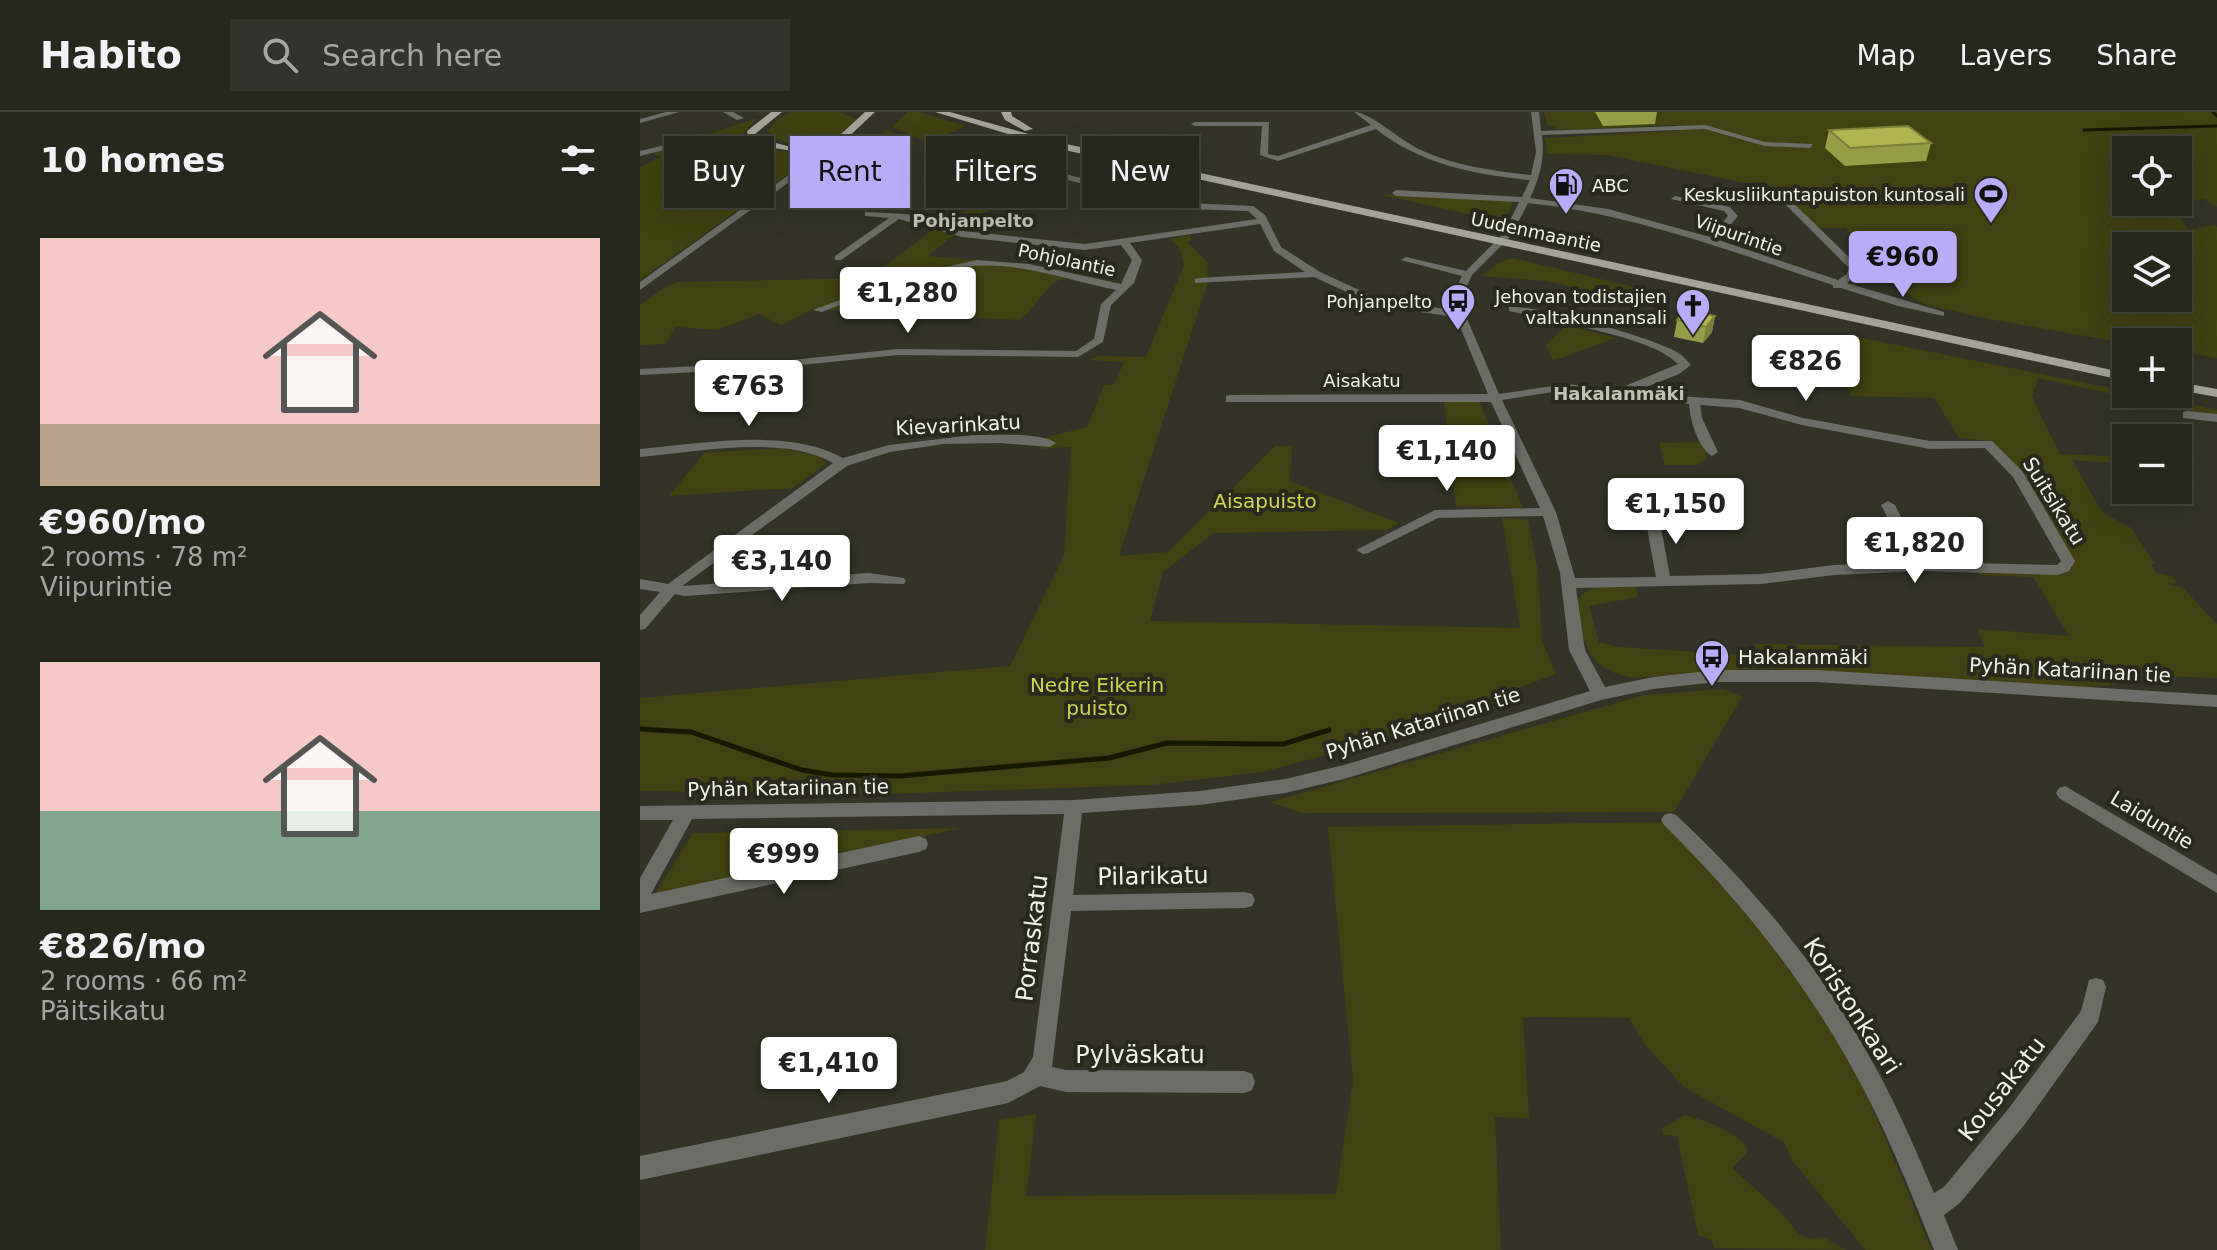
<!DOCTYPE html>
<html lang="en">
<head>
<meta charset="utf-8">
<style>
	:root { --surface:#26271d; --page:#32332a; --text:#f1f3f6; --muted:#a4a5a4; --line:#42443b; --accent:#b8abf7 }
	body { margin:0; font-family:"DejaVu Sans",sans-serif; background:var(--page); color:var(--text); height:100vh; display:flex; flex-direction:column; font-size:30px; white-space:nowrap }
	* { box-sizing:border-box; margin:0 }
	p { font-size:26px; color:var(--muted) }
	.icon { flex:none; width:44px; height:44px; fill:none; stroke:currentColor; stroke-width:2; stroke-linecap:round; stroke-linejoin:round }
	.map { position:relative; flex:1; overflow:hidden }
	.side { display:flex; flex-direction:column; background:var(--surface); width:640px }
	.side>* { flex:none }
	.banner { position:absolute; left:24px; top:24px; width:760px; height:72px; display:flex; gap:16px }
	.tools { position:absolute; left:1472px; top:24px; display:grid; gap:16px }
	.tools a { display:grid; place-items:center; width:80px; height:80px; border-radius:0px; background:var(--surface); box-shadow:0 8px 32px #0002,0 0 0 2px var(--line); font-size:40px }
	.price { position:absolute; translate:-50% -68px; padding:0 18px; border-radius:8px; background:#fff; color:#222; font-size:26px; line-height:52px; filter:drop-shadow(0 2px 4px #0008) }
	.price::after { content:''; position:absolute; left:50%; top:48px; width:24px; height:18px; margin-left:-12px; background:inherit; clip-path:polygon(0 0,100% 0,50% 100%) }
	.price.active { background:var(--accent); color:#111 }
	ul { padding:0; list-style:none }
	li { display:grid; align-content:center; gap:16px; height:424px; padding:0 40px }
	li span { display:grid; place-items:center; height:248px; border-radius:0px; color:#555 }
	li>.icon { margin-inline-start:auto }
	span .icon { width:144px; height:144px; fill:#fffc; stroke-width:1 }
	li b { font-size:34px }
	h2 { display:flex; justify-content:space-between; align-items:center; height:96px; padding:0 40px; font-size:34px }
	.tag { padding:0 28px; border-radius:0px; background:var(--surface); box-shadow:0 8px 32px #0002,0 0 0 2px var(--line); font-size:28px; line-height:72px }
	.tag.active { background:var(--accent); color:#111 }
	header { display:flex; align-items:center; gap:48px; box-sizing:border-box; height:112px; padding:0 40px; background:var(--surface); border-bottom:2px solid var(--line) }
	header strong { font-size:38px }
	nav { display:flex; gap:44px; margin-inline-start:auto; font-size:28px }
	.search { width:560px; height:72px; background:var(--page); display:flex; align-items:center; gap:20px; box-sizing:border-box; padding:0 28px; border-radius:0px; color:var(--muted); font-size:30px }
	main { display:flex; flex:1; min-height:0 }
	.map>svg:first-child { display:block }
</style>
</head>
<body>
<header>
<strong>Habito</strong>
<div class="search"><svg class="icon" aria-label="search" viewBox="0 0 24 24"><circle cx="10" cy="10" r="6"/><path d="M15 15l6 6"/></svg>Search here</div>
<nav><a>Map</a><a>Layers</a><a>Share</a></nav>
</header>
<main>
<section class="side">
<h2>10 homes<svg class="icon" aria-label="filters" viewBox="0 0 24 24"><path d="M4 7h16M4 17h16"/><circle cx="9" cy="7" r="2"/><circle cx="15" cy="17" r="2"/></svg></h2>
<ul>
<li><span style="background:linear-gradient(#f6c9c9 75%,#b9a48a 0)"><svg class="icon" aria-label="home" viewBox="0 0 24 24"><path d="M3 11l9-7 9 7M6 9v11h12V9"/></svg></span><div><b>€960/mo</b><p>2 rooms · 78 m²</p><p>Viipurintie</p></div></li>
<li><span style="background:linear-gradient(#f6c9c9 60%,#7fa58c 0)"><svg class="icon" aria-label="home" viewBox="0 0 24 24"><path d="M3 11l9-7 9 7M6 9v11h12V9"/></svg></span><div><b>€826/mo</b><p>2 rooms · 66 m²</p><p>Päitsikatu</p></div></li>
</ul>
</section>
<div class="map">
<svg width="1577" height="1138" viewBox="0 0 1577 1138">
	<rect width="100%" height="100%" fill="#333427"/>
	<path fill="#404211" fill-rule="evenodd" d="M 150,0 L 199,0 L 217,7 C 209,14 201,23 191,28 C 174,35 139,36 128,19 L 134,10 Z
		M 268,0 L 279,0 L 326,14 L 288,30 L 252,15 Z
		M 904,0 L 1577,0 L 1577,95 L 1564,87 L 1538,90 L 1538,38 L 1486,38 L 1486,90 L 1538,90 L 1529,92 L 1549,118 L 1574,113 L 1577,115 L 1577,246 L 1538,239 L 1538,230 L 1486,231 L 1348,207 L 1284,192 L 1259,176 L 1230,147 L 1206,116 L 1179,116 L 1125,70 L 1105,71 L 967,43 L 907,42 L 905,26 L 1040,19 L 1037,13 L 920,18 L 907,12 ZM 1486,134 L 1538,134 L 1538,186 L 1486,186 Z
		M 117,6 L 102,24 L 103,30 L 168,45 L 168,48 L 0,168 L 0,55 L 21,45 L 10,40 L 32,36 L 31,34 Z
		M 247,18 L 276,31 L 240,43 L 217,44 Z
		M 399,62 L 414,66 L 336,105 L 288,144 L 390,153 L 481,172 L 474,177 C 458,173 429,159 414,171 C 400,182 395,197 379,208 L 174,197 L 141,213 L 119,202 L 78,218 L 36,215 L 25,232 L 0,233 L 0,193 L 25,175 L 39,170 L 192,167 L 233,163 L 302,111 Z
		M 738,82 L 872,89 L 873,91 L 864,110 Z
		M 550,123 L 551,128 L 547,130 L 568,151 L 567,173 L 479,444 L 528,440 L 635,334 L 652,334 L 650,369 L 759,411 L 747,418 L 574,421 L 523,460 L 510,509 L 880,516 L 862,406 L 888,407 L 898,460 L 902,528 L 916,562 L 736,630 L 622,660 L 513,673 L 243,682 L 0,679 L 0,586 L 370,554 L 424,443 L 431,335 L 398,337 L 407,325 L 447,315 L 464,273 L 474,272 L 484,250 L 450,248 L 459,244 L 506,245 L 544,153 L 540,136 L 530,127 Z
		M 872,146 L 1016,180 L 1006,191 L 906,169 L 842,164 L 858,151 Z
		M 926,213 L 976,226 L 913,249 L 906,233 Z
		M 1212,224 L 1486,279 L 1486,282 L 1501,282 L 1577,298 L 1577,304 L 1547,301 L 1544,297 L 1398,266 L 1392,285 L 1420,342 L 1486,345 L 1486,352 L 1432,348 L 1462,400 L 1491,416 L 1515,452 L 1511,453 L 1517,461 L 1531,464 L 1538,471 L 1527,472 L 1542,475 L 1577,512 L 1577,566 L 1498,563 L 1502,570 L 1444,575 L 1117,556 L 994,566 C 946,558 943,530 936,489 C 948,472 978,471 996,476 L 998,485 L 949,494 L 959,530 L 979,535 L 1119,544 L 1115,532 L 1345,535 L 1337,517 L 1429,524 L 1393,465 L 1340,463 L 1338,458 L 1429,459 L 1433,452 L 1350,329 L 1319,326 L 1294,286 L 1211,284 L 1196,253 Z
		M 839,289 L 883,396 L 816,394 L 804,290 Z
		M 1063,330 L 1067,346 L 1057,353 L 1025,353 L 1019,331 Z
		M 139,336 L 181,344 L 186,352 L 153,376 L 29,384 L 64,341 Z
		M 1084,577 L 1102,585 L 1034,700 L 662,701 L 630,690 L 1004,583 Z
		M 1028,710 C 1088,771 1143,838 1188,910 C 1231,981 1259,1062 1292,1138 L 1225,1138 L 1151,1047 L 1145,1031 L 1044,975 L 1006,934 L 989,906 L 883,905 L 889,1006 L 855,1005 L 861,1138 L 345,1138 L 359,1008 L 396,1002 L 386,1084 L 696,1082 L 713,969 L 688,715 Z
		M 321,716 L 15,782 L 53,721 Z
		M 1045,1003 C 1066,1009 1093,1018 1107,1035 L 1107,1041 L 1092,1056 L 1141,1100 L 1158,1121 L 1170,1127 L 1184,1125 L 1206,1138 L 1074,1136 L 1072,1128 L 1058,1123 L 1037,1024 L 1023,1023 L 1022,1016 Z"/>
	<g fill="none" stroke-linecap="round" stroke-linejoin="round">
		<path stroke="#171800" stroke-width="3" d="M 1573,0 L 1577,4
			M 1444,18 L 1577,14"/>
		<path stroke="#171800" stroke-width="5" d="M 0,617 L 51,620 L 162,658 L 192,663 L 260,664 L 469,646 L 527,631 L 643,632 L 689,618"/>
		<path fill="#6c6d66" fill-rule="evenodd" d="M 26,0 L 39,0 L 0,11 L 0,7 Z
			M 83,0 L 93,0 L 104,6 L 97,8 Z
			M 714,0 C 731,0 763,31 783,39 C 817,54 854,59 891,63 L 896,40 L 891,0 L 899,0 L 901,19 L 1065,13 L 1125,30 L 1173,32 L 1170,36 L 1125,34 L 1065,17 L 902,23 C 905,46 900,65 890,86 L 968,97 L 1070,125 L 1088,104 L 1084,99 L 1031,87 L 1035,84 L 1090,95 L 1098,104 L 1078,128 L 1198,168 L 1207,162 L 1209,156 L 1131,78 L 1138,76 L 1217,153 L 1217,163 L 1207,171 L 1304,200 L 1304,204 L 1258,194 L 1201,176 L 1193,176 L 1193,173 C 1092,140 994,102 888,91 L 871,124 L 832,163 L 825,178 L 825,202 L 859,282 L 926,272 L 978,277 L 1038,252 C 1012,224 909,209 869,199 L 869,195 C 898,193 1010,225 1037,240 C 1043,244 1047,248 1051,253 L 1039,262 L 991,281 L 1100,288 L 1163,306 L 1290,329 L 1352,329 L 1383,360 L 1435,449 L 1429,459 L 1417,463 L 1279,459 L 1194,463 L 1121,472 L 936,476 L 945,538 L 965,575 L 1013,565 L 1077,558 L 1176,558 L 1577,583 L 1577,595 L 1176,570 L 1077,570 L 1013,577 L 961,588 L 704,667 L 645,681 L 560,693 L 442,701 L 433,783 L 605,780 L 612,782 L 615,788 L 612,794 L 605,796 L 431,799 L 412,955 L 426,958 L 604,959 L 612,962 L 615,970 L 612,978 L 604,981 L 426,980 L 400,974 L 368,991 L 0,1068 L 0,1044 L 367,969 L 384,960 L 393,945 L 424,702 L 52,707 L 11,782 L 279,724 L 286,727 L 288,732 L 286,737 L 279,740 L 0,801 L 0,766 L 33,708 L 0,708 L 0,694 L 434,688 L 560,679 L 645,667 L 704,653 L 950,579 L 929,538 L 920,461 L 903,404 L 798,406 L 728,441 L 723,442 L 716,438 L 795,398 L 900,396 L 851,290 L 586,290 L 586,284 L 590,283 L 848,282 L 816,205 L 737,194 L 674,165 L 555,171 L 555,167 L 559,166 L 665,160 L 634,139 L 620,112 L 490,131 L 502,148 L 494,171 L 471,193 L 463,230 L 438,245 L 258,243 L 132,256 L 0,263 L 0,257 L 132,250 L 258,237 L 436,239 L 454,227 L 461,192 L 476,178 C 437,170 400,157 361,154 C 300,149 237,179 182,200 L 173,198 L 264,164 L 337,148 L 389,152 L 481,172 L 492,148 L 481,133 L 445,138 L 322,125 L 259,107 L 201,148 L 195,148 L 195,144 L 249,106 L 225,104 L 225,100 L 267,102 L 323,119 L 445,132 L 617,107 L 608,99 L 546,97 L 292,35 L 295,31 L 546,91 L 613,94 L 625,103 L 641,135 L 680,160 L 743,189 L 815,198 L 815,178 L 822,164 L 761,148 L 766,145 L 826,159 L 864,121 L 879,90 L 756,84 L 752,81 L 756,78 L 882,85 L 890,68 C 835,63 780,52 736,17 L 638,49 L 620,43 L 622,14 L 555,14 L 551,12 L 555,10 L 629,10 L 628,42 L 638,44 L 731,13 ZM 926,278 L 994,289 L 1049,292 C 1050,308 1058,336 1072,344 L 1078,340 L 1062,306 L 1060,293 L 1099,296 L 1162,313 L 1290,337 L 1345,336 L 1373,365 L 1421,449 L 1417,453 L 1284,450 L 1255,393 L 1248,389 L 1241,393 L 1270,450 L 1194,453 L 1121,462 L 1030,464 L 1019,405 L 1012,401 L 1005,405 L 1016,465 L 935,466 L 916,400 L 862,288 Z
			M 29,32 L 32,36 L 0,44 L 0,39 Z
			M 185,37 L 192,39 L 0,178 L 0,170 Z
			M 1547,299 L 1577,302 L 1577,310 L 1543,306 L 1543,300 Z
			M 333,323 C 354,323 400,320 416,331 L 410,335 L 360,331 L 304,332 L 250,340 L 207,354 L 42,474 L 229,461 L 264,466 L 266,469 L 264,472 L 229,471 L 44,484 L 35,482 L 5,517 L 0,518 L 0,503 L 20,480 L 0,477 L 0,467 L 28,472 L 193,351 C 143,322 56,340 0,345 L 0,337 C 61,332 148,315 203,346 L 249,333 Z
			M 1425,674 L 1577,763 L 1577,781 L 1419,686 L 1416,681 L 1419,676 Z
			M 1030,701 L 1036,703 C 1111,773 1178,852 1228,942 C 1254,987 1274,1034 1294,1081 L 1304,1075 L 1369,996 L 1441,899 L 1449,868 L 1456,866 L 1463,868 L 1466,875 L 1458,910 L 1385,1012 L 1320,1091 L 1304,1103 L 1318,1138 L 1294,1138 C 1269,1076 1244,1012 1211,954 C 1161,864 1097,785 1024,713 L 1021,708 L 1024,703 Z"/>
		<path fill="#a4a598" fill-rule="evenodd" d="M 131,0 L 142,0 L 115,22 L 117,26 L 147,34 L 188,34 L 225,0 L 235,0 L 199,34 L 208,35 L 208,39 C 175,44 143,39 109,30 L 107,19 Z
			M 295,0 L 310,0 L 417,30 L 1486,261 L 1486,269 L 415,36 Z
			M 361,0 L 371,0 L 372,4 L 393,17 L 385,19 L 365,8 Z
			M 1538,270 L 1577,277 L 1577,285 L 1538,278 Z"/>
	</g>
	<path fill="#979c46" d="M 955,0 L 1017,0 L 1015,12 L 963,14 Z
		M 1189,18 L 1291,31 L 1286,49 L 1205,54 L 1185,36 Z
		M 1075,204 L 1072,220 L 1063,231 L 1034,225 L 1037,208 Z"/>
	<path fill="#7b7f39" d="M 1075,204 L 1072,220 L 1063,231 L 1066,215 Z"/>
	<path fill="#b0b551" stroke="#7b7f39" stroke-width="2" d="M 1268,14 L 1291,31 L 1210,36 L 1189,18 Z
		M 1045,197 L 1075,204 L 1066,215 L 1037,208 Z"/>
	<defs>
		<symbol id="fuel-pin" viewBox="-11 -11 22 30"><path d="M0 17L-7.5 6A9.5 9.5 0 1 1 7.5 6Z" fill="#b8abf7" stroke="#292a1d"/><path d="M-5.5-6h7V0h2V4h1.3V-2.5L3-4.5l.8-.8L6-3V5H2.5V1h-1V6h-7ZM-4.2-4.7v3.2H.2V-4.7Z" fill="#111"/></symbol>
		<symbol id="stadium-pin" viewBox="-11 -11 22 30"><path d="M0 17L-7.5 6A9.5 9.5 0 1 1 7.5 6Z" fill="#b8abf7" stroke="#292a1d"/><path d="M0-5a6.5 5 0 1 0 0 10a6.5 5 0 1 0 0-10ZM-3.5-1.8h7v3.6h-7Z" fill="#111"/></symbol>
		<symbol id="bus-pin" viewBox="-11 -11 22 30"><path d="M0 17L-7.5 6A9.5 9.5 0 1 1 7.5 6Z" fill="#b8abf7" stroke="#292a1d"/><path d="M-5-6H5V4H4V6H2V4H-2V6H-4V4H-5ZM-3.5-4V0h7V-4ZM-3.5 1.2v1.5H-2V1.2ZM2 1.2v1.5H3.5V1.2Z" fill="#111"/></symbol>
		<symbol id="church-pin" viewBox="-11 -11 22 30"><path d="M0 17L-7.5 6A9.5 9.5 0 1 1 7.5 6Z" fill="#b8abf7" stroke="#292a1d"/><path d="M-1.2-6h2.4v3.5h3.3v2.4h-3.3V6h-2.4V-.1h-3.3v-2.4h3.3Z" fill="#111"/></symbol>
	</defs>
	<g fill-rule="evenodd">
		<use href="#fuel-pin" x="906" y="53" width="40" height="54"/>
		<use href="#stadium-pin" x="1331" y="62" width="40" height="54"/>
		<use href="#bus-pin" x="798" y="169" width="40" height="54"/>
		<use href="#church-pin" x="1033" y="174" width="40" height="54"/>
		<use href="#bus-pin" x="1052" y="525" width="40" height="54"/>
	</g>
	<g text-anchor="middle" dominant-baseline="central" stroke-width="8" stroke-linejoin="round" paint-order="stroke">
		<g font-size="18" fill="#f0f1e8" stroke="#292a1d" text-anchor="end">
			<text x="952" y="73" text-anchor="start">ABC</text>
			<text x="1325" y="82">Keskusliikuntapuiston kuntosali</text>
			<text x="1027" y="184">Jehovan todistajien<tspan x="1027" dy="21">valtakunnansali</tspan></text>
			<text x="792" y="189">Pohjanpelto</text>
		</g>
		<g font-size="18" font-weight="bold" fill="#c1c3b2" stroke="#292a1d">
			<text x="333" y="108">Pohjanpelto</text>
			<text x="979" y="281">Hakalanmäki</text>
		</g>
		<g font-size="18" fill="#f0f1e8" stroke="#292a1d">
			<text transform="translate(896 120) rotate(12)">Uudenmaantie</text>
			<text transform="translate(1099 123) rotate(19)">Viipurintie</text>
			<text transform="translate(427 148) rotate(12)">Pohjolantie</text>
			<text x="722" y="268">Aisakatu</text>
		</g>
		<g font-size="20" fill="#f0f1e8" stroke="#292a1d">
			<text transform="translate(318 313) rotate(-3)">Kievarinkatu</text>
			<text transform="translate(1414 389) rotate(58)">Suitsikatu</text>
			<text transform="translate(1430 558) rotate(3)">Pyhän Katariinan tie</text>
			<text transform="translate(783 611) rotate(-17)">Pyhän Katariinan tie</text>
			<text transform="translate(148 676) rotate(-1)">Pyhän Katariinan tie</text>
			<text transform="translate(1512 708) rotate(31)">Laiduntie</text>
		</g>
		<g font-size="20" fill="#cfd450" stroke="#292a1d">
			<text x="625" y="389">Aisapuisto</text>
			<text x="457" y="573">Nedre Eikerin<tspan x="457" dy="23">puisto</tspan></text>
		</g>
		<g font-size="20" fill="#f0f1e8" stroke="#292a1d" text-anchor="start">
			<text x="1098" y="545">Hakalanmäki</text>
		</g>
		<g font-size="24" fill="#f0f1e8" stroke="#292a1d">
			<text transform="translate(513 764) rotate(-1)">Pilarikatu</text>
			<text transform="translate(392 826) rotate(-83)">Porraskatu</text>
			<text transform="translate(1212 894) rotate(57)">Koristonkaari</text>
			<text x="500" y="943">Pylväskatu</text>
			<text transform="translate(1362 977) rotate(-52)">Kousakatu</text>
		</g>
	</g>
</svg>
<div class="tools">
<a><svg class="icon" aria-label="locate" viewBox="0 0 24 24"><circle cx="12" cy="12" r="6"/><path d="M12 2v4M12 18v4M2 12h4M18 12h4"/></svg></a>
<a><svg class="icon" aria-label="layers" viewBox="0 0 24 24"><path d="M12 4l9 5-9 5-9-5zM3 14l9 5 9-5"/></svg></a>
<a>+</a>
<a>−</a>
</div>
<b class="price active" style="left:1263px;top:187px">€960</b>
<b class="price" style="left:268px;top:223px">€1,280</b>
<b class="price" style="left:1166px;top:291px">€826</b>
<b class="price" style="left:109px;top:316px">€763</b>
<b class="price" style="left:807px;top:381px">€1,140</b>
<b class="price" style="left:1036px;top:434px">€1,150</b>
<b class="price" style="left:1275px;top:473px">€1,820</b>
<b class="price" style="left:142px;top:491px">€3,140</b>
<b class="price" style="left:144px;top:784px">€999</b>
<b class="price" style="left:189px;top:993px">€1,410</b>
<div class="banner">
<a class="tag">Buy</a>
<a class="tag active">Rent</a>
<a class="tag">Filters</a>
<a class="tag">New</a>
</div>
</div>
</main>
</body>
</html>
